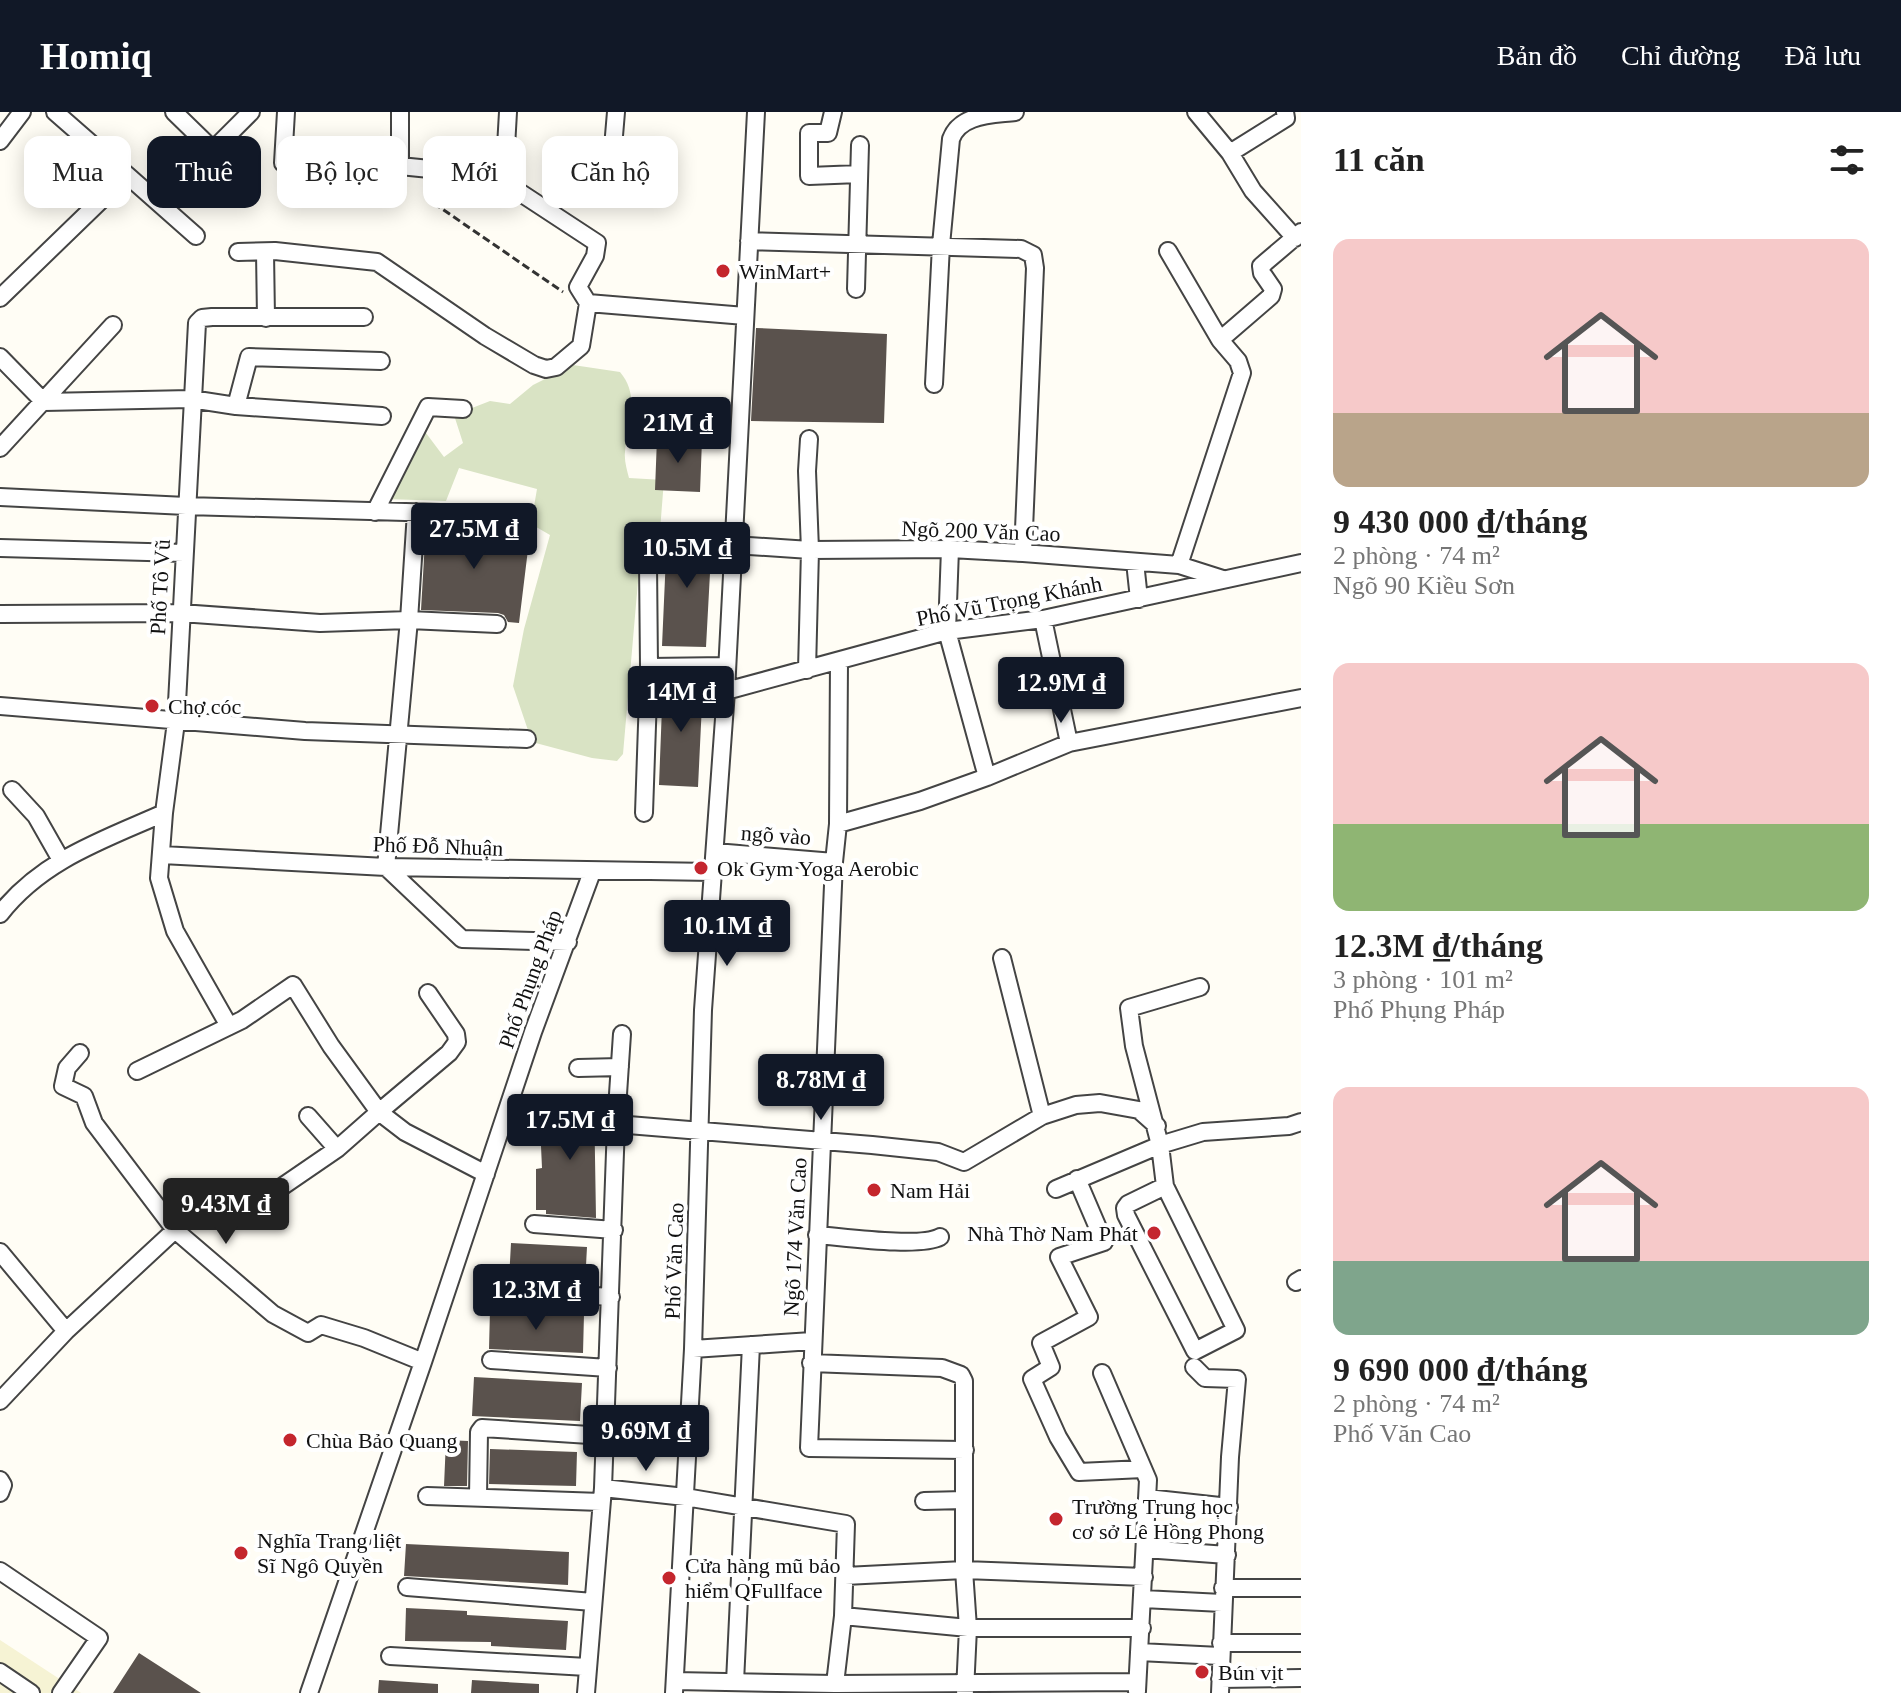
<!DOCTYPE html>
<html lang="vi">
<head>
<meta charset="utf-8">
<style>
	:root { --surface:#fff; --page:#f2f2f2; --text:#222; --muted:#767676; --accent:#111827 }
	body { margin:0; font-family:Georgia,serif; background:var(--page); color:var(--text); height:100vh; display:flex; flex-direction:column; font-size:30px; white-space:nowrap }
	* { box-sizing:border-box; margin:0 }
	p { font-size:26px; color:var(--muted) }
	.icon { flex:none; width:44px; height:44px; fill:none; stroke:currentColor; stroke-width:2; stroke-linecap:round; stroke-linejoin:round }
	.map { position:relative; flex:1; overflow:hidden }
	.details { display:flex; flex-direction:column; background:var(--surface); width:600px }
	.details>* { flex:none }
	.top-card { position:absolute; left:24px; top:24px; width:760px; height:72px; display:flex; gap:16px }
	.price { position:absolute; translate:-50% -68px; padding:0 18px; border-radius:8px; background:var(--accent); color:#fff; font-size:26px; line-height:52px; filter:drop-shadow(0 2px 4px #0008) }
	.price::after { content:''; position:absolute; left:50%; top:48px; width:24px; height:18px; margin-left:-12px; background:inherit; clip-path:polygon(0 0,100% 0,50% 100%) }
	.price.current { background:#222; color:#fff }
	ul { padding:0; list-style:none }
	li { display:grid; align-content:center; gap:16px; height:424px; padding:0 32px }
	li span { display:grid; place-items:center; height:248px; border-radius:16px; color:#555 }
	li>.icon { margin-inline-start:auto }
	span .icon { width:144px; height:144px; fill:#fffc; stroke-width:1 }
	li b { font-size:34px }
	h2 { display:flex; justify-content:space-between; align-items:center; height:96px; padding:0 32px; font-size:34px }
	.pill { padding:0 28px; border-radius:16px; background:var(--surface); box-shadow:0 4px 20px #0003; font-size:28px; line-height:72px }
	.pill.current { background:var(--accent); color:#fff }
	header { display:flex; align-items:center; gap:48px; box-sizing:border-box; height:112px; padding:0 40px; background:var(--accent); color:#fff }
	header strong { font-size:38px }
	nav { display:flex; gap:44px; margin-inline-start:auto; font-size:28px }
	main { display:flex; flex:1; min-height:0 }
	.map>svg:first-child { display:block }
</style>
</head>
<body>
<header>
<strong>Homiq</strong>
<nav><a>Bản đồ</a><a>Chỉ đường</a><a>Đã lưu</a></nav>
</header>
<main>
<div class="map">
<svg width="1301" height="1581" viewBox="0 0 1301 1581">
	<rect width="100%" height="100%" fill="#fffdf5"/>
	<path fill="#f6f3d4" d="M 0,1528 L 81,1581 L 0,1581 Z"/>
	<path fill="#d9e3c4" d="M 573,253 L 620,260 C 641,285 627,311 625,340 C 624,348 627,358 629,366 L 664,368 L 659,431 L 641,435 L 623,642 L 617,649 L 592,646 L 532,630 L 513,574 L 524,517 L 550,423 L 531,412 L 537,377 L 459,356 L 446,389 L 386,387 L 423,317 L 444,345 L 463,331 L 454,303 L 490,289 L 510,292 L 533,273 Z"/>
	<path fill="#5a524d" d="M 756,216 L 887,222 L 884,311 L 751,309 Z
		M 657,326 L 702,328 L 700,380 L 655,378 Z
		M 426,412 L 530,421 L 519,511 L 508,510 L 504,503 L 498,501 L 421,498 Z
		M 667,421 L 712,424 L 706,535 L 662,534 Z
		M 663,569 L 703,571 L 698,675 L 659,673 Z
		M 561,985 L 594,985 L 596,1106 L 546,1102 L 546,1098 L 536,1098 L 536,1057 L 542,1056 L 541,1034 L 553,1034 L 553,1012 Z
		M 511,1131 L 587,1135 L 585,1172 L 509,1168 Z
		M 490,1198 L 584,1202 L 583,1241 L 489,1237 Z
		M 474,1265 L 582,1271 L 580,1309 L 472,1304 Z
		M 446,1328 L 468,1329 L 467,1374 L 444,1374 Z
		M 490,1337 L 577,1340 L 576,1374 L 489,1372 Z
		M 406,1432 L 569,1440 L 568,1473 L 404,1464 Z
		M 406,1496 L 467,1499 L 467,1503 L 568,1509 L 566,1538 L 491,1534 L 491,1530 L 405,1529 Z
		M 139,1541 L 201,1581 L 113,1581 Z
		M 379,1568 L 438,1572 L 438,1581 L 378,1581 Z
		M 472,1568 L 539,1572 L 539,1581 L 471,1581 Z"/>
	<g fill="none" stroke-linecap="round" stroke-linejoin="round">
		<defs>
			<path id="minor" d="M 174,0 L 213,38 L 246,60
				M 286,0 L 283,51 L 400,54 L 479,62 L 504,70 L 597,131 L 595,144 L 578,175 L 588,191 L 745,204
				M 833,0 L 828,21 L 809,21 L 809,64 L 859,62
				M 1196,0 L 1230,41 L 1253,79 L 1295,126
				M 0,29 L 22,0
				M 213,38 L 251,0
				M 1230,41 L 1286,6 L 1285,0
				M 400,54 L 400,0
				M 127,63 L 196,124
				M 504,70 L 508,0
				M 610,71 L 616,0
				M 749,129 L 1021,137 L 1033,143 L 1035,156 L 1023,441
				M 1168,139 L 1220,228
				M 238,140 L 275,139 L 377,150 L 485,224 L 534,253 L 546,257 L 556,255 L 581,234 L 588,191
				M 265,140 L 266,206
				M 856,177 L 860,33
				M 0,186 L 127,63 L 55,0
				M 0,245 L 44,290 L 191,287 L 236,294 L 249,245 L 381,249
				M 934,272 L 941,133 L 951,27 C 960,2 992,3 1015,0
				M 236,294 L 382,304
				M 0,336 L 113,213
				M 0,385 L 186,394 L 441,401 L 526,411
				M 375,400 L 428,295 L 463,297
				M 416,400 L 409,508 L 386,755 L 462,827 L 568,830
				M 734,433 L 810,438 L 950,437 L 1023,441 L 1179,453 L 1223,467
				M 0,436 L 184,441
				M 950,437 L 947,519 L 987,665
				M 1135,450 L 1139,487
				M 648,451 L 649,555
				M 1179,453 L 1242,261 L 1238,249 L 1220,228 L 1271,184 L 1273,177 L 1262,161 L 1261,154 L 1301,120
				M 0,502 L 181,501 L 320,511 L 409,508 L 497,512
				M 1043,507 L 1069,631
				M 839,549 L 838,712 L 834,750 L 809,1336 L 965,1338
				M 807,558 L 810,438 L 807,359 L 809,327
				M 726,579 L 947,519 L 1043,507 L 1301,451
				M 0,594 L 305,619 L 527,627
				M 12,678 L 36,704 L 61,748
				M 644,701 L 649,555 L 727,554
				M 838,712 L 920,689 L 987,665 L 1069,631 L 1301,586
				M 715,740 L 834,750
				M 162,743 L 386,755 L 713,760
				M 0,802 C 42,748 103,728 164,701
				M 1002,846 L 1042,1004
				M 428,881 L 456,922 L 457,930 L 449,941 L 379,1000 L 405,1020 L 486,1062
				M 229,914 L 175,819 L 159,766 L 164,701 L 176,610 L 197,211 L 202,206 L 212,205 L 364,205
				M 80,941 L 67,956 L 63,974 L 84,984 L 94,1011 L 175,1118 L 273,1202 L 308,1221 L 321,1213 L 364,1226 L 423,1250
				M 578,956 L 620,955
				M 137,959 L 242,908 L 293,873 L 331,934 L 379,1000 L 337,1037 L 283,1074
				M 308,1004 L 337,1037
				M 616,1012 L 872,1033 L 938,1040 L 964,1050 L 1042,1004 L 1076,993 L 1100,991 L 1139,998 L 1157,1014
				M 1077,1067 L 1104,1130 L 1059,1145 L 1089,1205 L 1041,1231 L 1051,1255 L 1032,1267 L 1058,1325 L 1079,1360 L 1143,1357
				M 1165,1074 L 1128,1092 L 1125,1096 L 1126,1103 L 1195,1239 L 1236,1218 L 1165,1074 L 1160,1033 L 1203,1020 L 1289,1014 L 1301,1010
				M 1056,1077 L 1160,1033 L 1134,934 L 1129,896 L 1200,875
				M 534,1112 L 614,1118
				M 817,1123 C 844,1125 919,1136 940,1125
				M 0,1140 L 66,1219
				M 1296,1170 L 1301,1167
				M 513,1179 L 611,1185
				M 693,1237 L 812,1229
				M 491,1248 L 608,1256
				M 811,1251 L 942,1256 L 961,1263 L 964,1269 L 964,1458 L 968,1516 L 965,1579
				M 1194,1255 L 1205,1266 L 1237,1267 L 1230,1345 L 1220,1581
				M 1102,1261 L 1148,1368 L 1137,1579
				M 0,1289 L 66,1219 L 175,1118
				M 0,1368 L 3,1373 L 0,1381
				M 603,1376 L 685,1385 L 846,1412 L 843,1504 L 835,1572 L 1137,1570
				M 427,1384 L 601,1390
				M 478,1385 L 479,1320 L 482,1316 L 605,1324
				M 1147,1386 L 1229,1395
				M 924,1389 L 964,1388
				M 1145,1437 L 1227,1443
				M 0,1459 L 99,1526 L 61,1581
				M 845,1464 L 964,1458 L 1144,1465
				M 407,1475 L 593,1490
				M 1223,1476 L 1301,1476
				M 1143,1487 L 1222,1491
				M 843,1504 L 968,1516 L 1142,1516
				M 1221,1531 L 1301,1531
				M 1139,1540 L 1220,1544
				M 390,1544 L 587,1555
				M 0,1560 L 31,1581
				M 1220,1567 L 1301,1566
				M 675,1569 L 835,1572
				M 735,1570 L 751,1233
				M 309,1581 L 423,1250 L 533,920 L 592,760
				M 586,1581 L 603,1376 L 616,1012 L 622,922
				M 674,1581 L 693,1237 L 703,898 L 726,579 L 756,0"/>
		</defs>
		<use href="#minor" stroke="#444" stroke-width="20"/>
		<path stroke="#333" stroke-width="3" stroke-dasharray="8 4" stroke-linecap="butt" d="M 445,72 L 432,90 L 563,180"/>
		<use href="#minor" stroke="#fff" stroke-width="16"/>
	</g>
	<g fill="#c4262e" stroke="#fff" stroke-width="3">
		<circle cx="723" cy="159" r="8"/>
		<circle cx="152" cy="594" r="8"/>
		<circle cx="701" cy="756" r="8"/>
		<circle cx="874" cy="1078" r="8"/>
		<circle cx="1154" cy="1121" r="8"/>
		<circle cx="290" cy="1328" r="8"/>
		<circle cx="1056" cy="1407" r="8"/>
		<circle cx="241" cy="1441" r="8"/>
		<circle cx="669" cy="1466" r="8"/>
		<circle cx="1202" cy="1560" r="8"/>
	</g>
	<g text-anchor="middle" dominant-baseline="central" stroke-width="8" stroke-linejoin="round" paint-order="stroke">
		<g font-size="22" fill="#111" stroke="#fff" text-anchor="start">
			<text x="739" y="159">WinMart+</text>
			<text x="168" y="594">Chợ cóc</text>
			<text x="717" y="756">Ok Gym Yoga Aerobic</text>
			<text x="890" y="1078">Nam Hải</text>
			<text x="1138" y="1121" text-anchor="end">Nhà Thờ Nam Phát</text>
			<text x="306" y="1328">Chùa Bảo Quang</text>
			<text x="1072" y="1394">Trường Trung học<tspan x="1072" dy="25">cơ sở Lê Hồng Phong</tspan></text>
			<text x="257" y="1428">Nghĩa Trang liệt<tspan x="257" dy="25">Sĩ Ngô Quyền</tspan></text>
			<text x="685" y="1453">Cửa hàng mũ bảo<tspan x="685" dy="25">hiểm QFullface</tspan></text>
			<text x="1218" y="1560">Bún vịt</text>
		</g>
		<g font-size="22" fill="#111" stroke="#fff">
			<text transform="translate(981 419) rotate(2)">Ngõ 200 Văn Cao</text>
			<text transform="translate(160 475) rotate(-87)">Phố Tô Vũ</text>
			<text transform="translate(1009 489) rotate(-11)">Phố Vũ Trọng Khánh</text>
			<text transform="translate(776 723) rotate(4)">ngõ vào</text>
			<text transform="translate(438 734) rotate(2)">Phố Đỗ Nhuận</text>
			<text transform="translate(530 867) rotate(-70)">Phố Phụng Pháp</text>
			<text transform="translate(795 1125) rotate(-87)">Ngõ 174 Văn Cao</text>
			<text transform="translate(674 1149) rotate(-88)">Phố Văn Cao</text>
		</g>
	</g>
</svg>
<b class="price" style="left:678px;top:353px">21M ₫</b>
<b class="price" style="left:474px;top:459px">27.5M ₫</b>
<b class="price" style="left:687px;top:478px">10.5M ₫</b>
<b class="price" style="left:1061px;top:613px">12.9M ₫</b>
<b class="price" style="left:681px;top:622px">14M ₫</b>
<b class="price" style="left:727px;top:856px">10.1M ₫</b>
<b class="price" style="left:821px;top:1010px">8.78M ₫</b>
<b class="price" style="left:570px;top:1050px">17.5M ₫</b>
<b class="price current" style="left:226px;top:1134px">9.43M ₫</b>
<b class="price" style="left:536px;top:1220px">12.3M ₫</b>
<b class="price" style="left:646px;top:1361px">9.69M ₫</b>
<div class="top-card">
<a class="pill">Mua</a>
<a class="pill current">Thuê</a>
<a class="pill">Bộ lọc</a>
<a class="pill">Mới</a>
<a class="pill">Căn hộ</a>
</div>
</div>
<section class="details">
<h2>11 căn<svg class="icon" aria-label="filters" viewBox="0 0 24 24"><path d="M4 7h16M4 17h16"/><circle cx="9" cy="7" r="2"/><circle cx="15" cy="17" r="2"/></svg></h2>
<ul>
<li><span style="background:linear-gradient(#f6c9c9 70%,#b9a48a 0)"><svg class="icon" aria-label="home" viewBox="0 0 24 24"><path d="M3 11l9-7 9 7M6 9v11h12V9"/></svg></span><div><b>9 430 000 ₫/tháng</b><p>2 phòng · 74 m²</p><p>Ngõ 90 Kiều Sơn</p></div></li>
<li><span style="background:linear-gradient(#f6c9c9 65%,#8fb573 0)"><svg class="icon" aria-label="home" viewBox="0 0 24 24"><path d="M3 11l9-7 9 7M6 9v11h12V9"/></svg></span><div><b>12.3M ₫/tháng</b><p>3 phòng · 101 m²</p><p>Phố Phụng Pháp</p></div></li>
<li><span style="background:linear-gradient(#f6c9c9 70%,#7fa58c 0)"><svg class="icon" aria-label="home" viewBox="0 0 24 24"><path d="M3 11l9-7 9 7M6 9v11h12V9"/></svg></span><div><b>9 690 000 ₫/tháng</b><p>2 phòng · 74 m²</p><p>Phố Văn Cao</p></div></li>
</ul>
</section>
</main>
</body>
</html>
